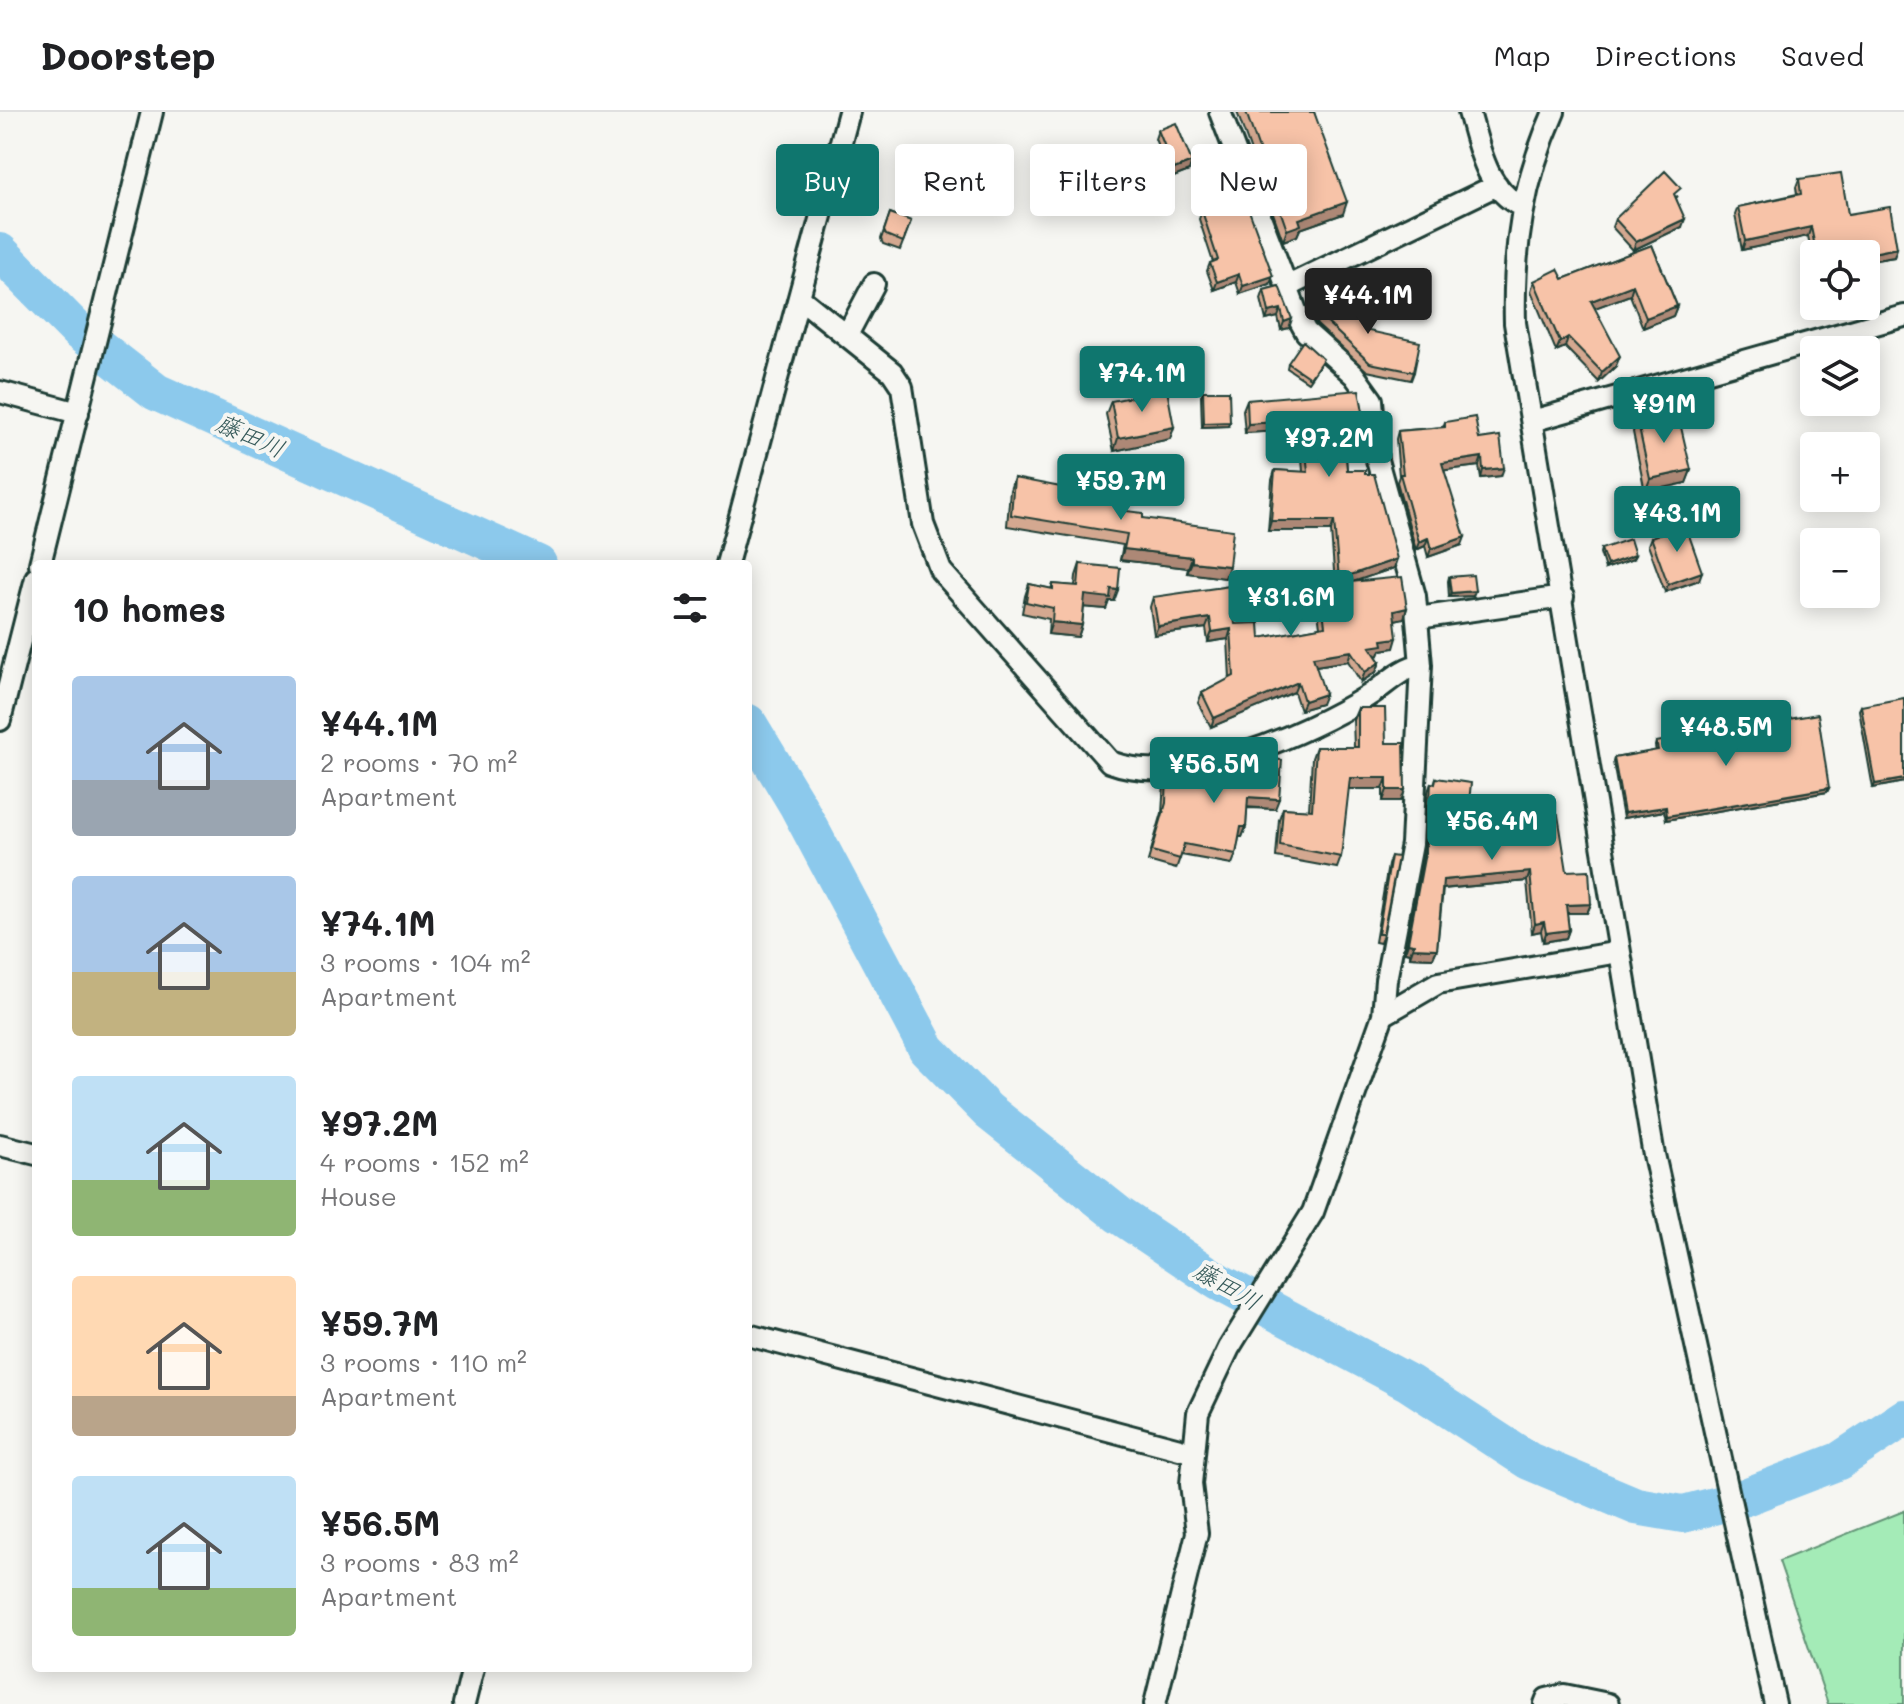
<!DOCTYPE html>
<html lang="en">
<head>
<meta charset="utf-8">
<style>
	:root { --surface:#fff; --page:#f2f2f2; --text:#202124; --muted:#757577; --line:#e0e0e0; --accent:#0f766e }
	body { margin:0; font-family:Mali,"Klee One",sans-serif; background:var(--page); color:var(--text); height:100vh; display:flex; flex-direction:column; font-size:30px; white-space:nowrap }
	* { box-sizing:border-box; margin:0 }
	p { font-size:26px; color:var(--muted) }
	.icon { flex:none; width:44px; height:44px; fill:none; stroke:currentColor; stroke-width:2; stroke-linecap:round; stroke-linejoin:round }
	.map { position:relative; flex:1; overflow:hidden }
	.side { position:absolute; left:32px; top:448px; width:720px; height:1112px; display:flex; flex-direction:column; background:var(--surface); border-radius:8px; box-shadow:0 4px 20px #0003 }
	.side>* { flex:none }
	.guide { position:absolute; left:776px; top:32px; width:760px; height:72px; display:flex; gap:16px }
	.tools { position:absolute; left:1800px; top:128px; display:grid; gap:16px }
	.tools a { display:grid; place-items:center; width:80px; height:80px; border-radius:8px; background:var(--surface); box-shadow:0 4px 20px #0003; font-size:40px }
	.price { position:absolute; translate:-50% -68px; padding:0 18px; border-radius:8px; background:var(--accent); color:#fff; font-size:26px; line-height:52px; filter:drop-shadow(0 2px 4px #0008) }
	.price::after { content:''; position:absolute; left:50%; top:48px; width:24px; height:18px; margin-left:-12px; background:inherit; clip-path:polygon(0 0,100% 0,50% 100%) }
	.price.selected { background:#222; color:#fff }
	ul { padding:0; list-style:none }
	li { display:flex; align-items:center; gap:24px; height:200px; padding:0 40px }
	li span { display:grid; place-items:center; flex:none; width:224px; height:160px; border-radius:8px; color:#555 }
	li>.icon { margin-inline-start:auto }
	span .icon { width:96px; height:96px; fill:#fffc; stroke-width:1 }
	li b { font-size:34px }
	h2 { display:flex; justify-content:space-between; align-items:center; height:96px; padding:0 40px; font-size:34px }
	.chip { padding:0 28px; border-radius:8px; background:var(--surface); box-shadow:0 4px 20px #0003; font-size:28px; line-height:72px }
	.chip.selected { background:var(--accent); color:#fff }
	header { display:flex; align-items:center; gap:48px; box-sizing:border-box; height:112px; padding:0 40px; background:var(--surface); border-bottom:2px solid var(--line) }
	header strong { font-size:38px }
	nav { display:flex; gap:44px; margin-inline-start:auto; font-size:28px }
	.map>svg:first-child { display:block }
</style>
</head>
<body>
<header>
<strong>Doorstep</strong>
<nav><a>Map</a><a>Directions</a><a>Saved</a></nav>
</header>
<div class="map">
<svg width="1904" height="1592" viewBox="0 0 1904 1592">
	<rect width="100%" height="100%" fill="#f6f6f2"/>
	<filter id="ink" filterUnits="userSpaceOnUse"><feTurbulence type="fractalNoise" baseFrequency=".0125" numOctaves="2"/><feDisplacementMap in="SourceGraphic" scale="16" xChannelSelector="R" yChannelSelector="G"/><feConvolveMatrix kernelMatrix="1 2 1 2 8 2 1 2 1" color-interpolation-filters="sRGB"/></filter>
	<g filter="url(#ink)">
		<path fill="#a4ebb7" stroke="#629476" stroke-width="2" d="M 1904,1399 L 1904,1592 L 1828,1592 L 1779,1449 Z"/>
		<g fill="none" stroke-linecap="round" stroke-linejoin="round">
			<path stroke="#8cc9ec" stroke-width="38" d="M 0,140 L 78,219 L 156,280 L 538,452
				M 748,611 L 798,694 L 927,937 L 988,999 L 1119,1103 L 1219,1170 L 1409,1271 L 1529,1349 L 1636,1394 L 1683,1402 L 1740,1387 L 1839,1349 L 1904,1306"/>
			<defs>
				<path id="minor" d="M 1469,0 C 1479,35 1486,77 1521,94
					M 1554,0 C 1523,69 1513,136 1515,211 L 1653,1038 L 1775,1592
					M 1286,175 L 1497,73
					M 801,187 L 892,260 L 902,275 L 923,412 L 941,459 L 1110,650 C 1182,677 1305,623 1368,584 C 1385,574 1401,555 1421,553
					M 847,223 L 874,172
					M 0,280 L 78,301
					M 1532,309 L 1904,204
					M 40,452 L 152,0
					M 727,452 L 849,0
					M 1418,506 L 1563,485
					M 0,608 L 36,466
					M 1383,903 L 1438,871 L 1619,840
					M 0,1033 L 36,1042
					M 748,1223 L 1191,1340
					M 464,1592 L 473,1556
					M 1155,1592 L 1197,1421 L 1191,1372 L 1198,1301 L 1229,1236 L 1313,1100 L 1383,903 L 1386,868 L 1412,732 L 1421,553 L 1415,484 L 1377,348 L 1372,288 L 1354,263 L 1306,220 L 1300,209 L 1220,0
					M 1545,1592 L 1547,1587 L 1564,1583 L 1608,1592"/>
			</defs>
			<use href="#minor" stroke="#1f3d34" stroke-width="26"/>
			<use href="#minor" stroke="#f6f6f2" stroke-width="20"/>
		</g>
		<path fill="#d4a890" stroke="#1f3d34" stroke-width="2" d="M 1237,0 L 1314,0 L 1343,102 L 1300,117 L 1297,124 L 1283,129 Z
			M 1158,18 L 1189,59 L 1171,66 L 1155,27 Z
			M 1799,67 L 1897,136 L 1894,145 L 1869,149 L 1868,144 L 1866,142 L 1861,142 L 1860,139 L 1843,142 L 1814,142 L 1814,148 L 1813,148 L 1808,124 L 1742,138 L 1735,103 L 1738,95 L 1797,82 L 1796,75 Z
			M 1678,84 L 1676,86 L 1682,115 L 1633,138 L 1612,115 L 1615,107 Z
			M 1202,99 L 1270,172 L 1240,182 L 1236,170 L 1214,178 L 1207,159 L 1210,151 L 1213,150 L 1199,107 Z
			M 890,101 L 911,109 L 900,138 L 883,132 L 881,127 Z
			M 1652,133 L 1677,194 L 1673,204 L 1643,216 L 1630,183 L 1594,196 L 1616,254 L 1599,270 L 1565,235 L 1556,239 L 1531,179 L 1534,169 L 1563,167 Z
			M 1279,174 L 1289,216 L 1281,218 L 1278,205 L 1266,208 L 1261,187 L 1264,178 Z
			M 1312,188 L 1343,195 L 1364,218 L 1414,260 L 1411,268 L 1367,259 L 1316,212 L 1318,208 L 1315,209 L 1309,196 Z
			M 1288,251 L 1321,251 L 1308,270 L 1287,256 Z
			M 1203,279 L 1228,314 L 1202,315 L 1201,283 Z
			M 1247,288 L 1365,310 L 1362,320 L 1344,321 L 1347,358 L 1365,362 L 1394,456 L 1355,469 L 1407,496 L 1404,506 L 1395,508 L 1394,536 L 1381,538 L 1379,543 L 1376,544 L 1380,550 L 1376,560 L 1361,570 L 1348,549 L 1316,554 L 1321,592 L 1300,598 L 1294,580 L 1211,615 L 1198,591 L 1202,581 L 1230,567 L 1228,527 L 1208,530 L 1206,516 L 1154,523 L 1150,495 L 1153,485 L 1235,512 L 1260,526 L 1320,515 L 1316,483 L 1320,473 L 1335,472 L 1331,419 L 1268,419 L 1272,368 L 1275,358 L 1303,360 L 1300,318 L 1245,321 L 1243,298 Z
			M 1111,289 L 1174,315 L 1170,327 L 1114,339 L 1106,302 Z
			M 1637,307 L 1691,358 L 1686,371 L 1645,380 L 1633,320 Z
			M 1445,310 L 1479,327 L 1501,364 L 1481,366 L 1479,354 L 1444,358 L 1462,433 L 1428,445 L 1425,434 L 1416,438 L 1397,370 L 1399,364 L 1396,327 L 1398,319 L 1443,315 Z
			M 1014,366 L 1126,399 L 1143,406 L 1229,454 L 1225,466 L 1187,461 L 1188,456 L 1120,448 L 1123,433 L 1007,414 L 1010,378 Z
			M 1651,425 L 1699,468 L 1665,480 L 1648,433 Z
			M 1601,437 L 1633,447 L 1605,457 L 1600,441 Z
			M 1080,452 L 1114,489 L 1109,489 L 1106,497 L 1084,495 L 1082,513 L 1078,525 L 1048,522 L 1049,507 L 1022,501 L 1025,484 L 1029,472 L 1051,477 L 1053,472 L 1075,474 L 1076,464 Z
			M 1449,465 L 1473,484 L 1449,485 L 1448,469 Z
			M 1861,594 L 1904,670 L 1873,676 L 1859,598 Z
			M 1358,596 L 1386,631 L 1405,678 L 1401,689 L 1383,689 L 1383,677 L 1348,677 L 1341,745 L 1337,756 L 1276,745 L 1279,707 L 1283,696 L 1309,698 L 1312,646 L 1316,635 L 1354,635 L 1353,608 Z
			M 1656,630 L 1829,676 L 1827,680 L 1666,708 L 1664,699 L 1623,706 L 1613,650 L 1614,646 L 1656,639 L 1655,634 Z
			M 1230,649 L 1275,697 L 1247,696 L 1246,715 L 1242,725 L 1239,725 L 1236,742 L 1232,752 L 1181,743 L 1176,757 L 1148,749 L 1162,701 L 1164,670 L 1167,659 L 1227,661 Z
			M 1436,666 L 1466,718 L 1516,715 L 1518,708 L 1567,759 L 1591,792 L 1587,801 L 1567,801 L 1569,818 L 1566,826 L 1543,830 L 1541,819 L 1532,821 L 1527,769 L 1443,777 L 1437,837 L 1433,846 L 1410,845 L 1410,841 L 1405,840 L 1425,734 L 1428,680 L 1431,671 L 1434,672 Z
			M 1391,744 L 1383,822 L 1380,831 L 1375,830 L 1388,753 Z"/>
		<path fill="#ad8876" stroke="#1f3d34" stroke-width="2" d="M 1192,50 L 1189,59 L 1171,66 L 1174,57 Z
			M 1347,90 L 1343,102 L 1300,117 L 1297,124 L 1283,129 L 1287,118 L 1299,107 Z
			M 1685,107 L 1682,115 L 1633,138 L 1636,130 Z
			M 1811,115 L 1808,124 L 1742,138 L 1745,129 Z
			M 1863,130 L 1860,139 L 1843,142 L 1815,142 L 1816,140 Z
			M 1871,135 L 1868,144 L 1862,142 L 1864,136 Z
			M 1897,136 L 1894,145 L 1869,149 L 1872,141 Z
			M 1239,162 L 1236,170 L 1214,178 L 1217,170 Z
			M 1273,164 L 1270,172 L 1240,182 L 1243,174 Z
			M 1633,173 L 1630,183 L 1587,199 L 1591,189 Z
			M 1677,194 L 1673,204 L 1643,216 L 1646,206 Z
			M 1281,197 L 1278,205 L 1266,208 L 1269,200 Z
			M 1292,207 L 1289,216 L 1281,218 L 1284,210 Z
			M 1568,225 L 1565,235 L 1556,239 L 1560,230 Z
			M 1620,244 L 1616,254 L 1599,270 L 1602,260 Z
			M 1303,308 L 1300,318 L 1245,321 L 1248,312 Z
			M 1230,310 L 1228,314 L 1202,315 L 1204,311 Z
			M 1365,310 L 1362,320 L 1339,321 L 1343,311 Z
			M 1174,315 L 1170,327 L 1114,339 L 1118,326 Z
			M 1482,345 L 1479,354 L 1439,359 L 1442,351 Z
			M 1504,356 L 1501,364 L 1481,366 L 1483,358 Z
			M 1691,358 L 1686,371 L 1645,380 L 1650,367 Z
			M 1271,409 L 1334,409 L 1331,419 L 1268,419 Z
			M 1465,425 L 1462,433 L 1428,445 L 1431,437 Z
			M 1428,426 L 1425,434 L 1416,438 L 1419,430 Z
			M 1124,437 L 1192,445 L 1188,456 L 1120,448 Z
			M 1635,443 L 1633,447 L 1605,457 L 1607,453 Z
			M 1397,447 L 1394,456 L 1335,476 L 1339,467 Z
			M 1192,450 L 1229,454 L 1225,466 L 1187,461 Z
			M 1702,460 L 1699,468 L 1665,480 L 1668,472 Z
			M 1111,477 L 1118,478 L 1114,489 L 1109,489 L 1106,497 L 1081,495 L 1085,483 Z
			M 1475,479 L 1473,484 L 1449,485 L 1451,481 Z
			M 1407,496 L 1404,506 L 1390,509 L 1394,499 Z
			M 1210,506 L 1206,516 L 1154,523 L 1158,514 Z
			M 1052,510 L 1082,513 L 1078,525 L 1048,522 Z
			M 1231,517 L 1228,527 L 1208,530 L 1212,520 Z
			M 1397,526 L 1394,536 L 1381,538 L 1379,543 L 1367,545 L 1370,535 L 1382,528 Z
			M 1351,539 L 1348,549 L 1309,555 L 1313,545 Z
			M 1380,550 L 1376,560 L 1361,570 L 1365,560 Z
			M 1298,570 L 1294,580 L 1211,615 L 1214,606 Z
			M 1325,582 L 1321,592 L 1300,598 L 1304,589 Z
			M 1350,666 L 1387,666 L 1383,677 L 1346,677 Z
			M 1904,667 L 1904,670 L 1873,676 L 1875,672 Z
			M 1829,676 L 1827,680 L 1666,708 L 1667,704 Z
			M 1387,678 L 1405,678 L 1401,689 L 1383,689 Z
			M 1248,685 L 1279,687 L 1275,697 L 1244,695 Z
			M 1666,695 L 1664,699 L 1623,706 L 1624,701 Z
			M 1241,715 L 1246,715 L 1242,725 L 1237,725 Z
			M 1530,760 L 1527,769 L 1440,777 L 1443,768 Z
			M 1591,792 L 1587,801 L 1563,801 L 1566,793 Z
			M 1544,810 L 1541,819 L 1532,821 L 1535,812 Z
			M 1569,818 L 1566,826 L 1543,830 L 1546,821 Z
			M 1408,831 L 1414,832 L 1410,841 L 1405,840 Z
			M 1413,836 L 1437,837 L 1433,846 L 1410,845 Z"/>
		<path fill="#f7c3a8" stroke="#1f3d34" stroke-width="2" d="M 1246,0 L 1314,0 L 1347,90 L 1299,107 L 1301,113 L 1287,118 Z
			M 1176,11 L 1192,50 L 1174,57 L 1158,18 Z
			M 1665,59 L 1681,76 L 1674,82 L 1685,107 L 1636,130 L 1615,107 Z
			M 1841,61 L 1848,102 L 1890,95 L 1897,136 L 1872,141 L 1871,135 L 1864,136 L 1863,130 L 1816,140 L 1811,115 L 1745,129 L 1738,95 L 1801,82 L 1799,67 Z
			M 1243,82 L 1273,164 L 1243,174 L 1239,162 L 1217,170 L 1210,151 L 1218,148 L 1202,99 Z
			M 890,101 L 911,109 L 903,130 L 886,123 L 884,119 Z
			M 1652,133 L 1677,194 L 1646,206 L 1633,173 L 1591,189 L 1620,244 L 1602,260 L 1568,225 L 1560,230 L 1534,169 L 1558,157 L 1563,167 Z
			M 1279,174 L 1292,207 L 1284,210 L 1281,197 L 1269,200 L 1264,178 Z
			M 1338,174 L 1343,195 L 1358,192 L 1364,218 L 1420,230 L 1414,260 L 1370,251 L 1319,203 L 1321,200 L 1318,200 L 1312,188 L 1329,188 Z
			M 1303,229 L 1323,247 L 1310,266 L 1288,251 Z
			M 1167,278 L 1174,315 L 1118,326 L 1111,289 Z
			M 1359,278 L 1365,310 L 1343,311 L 1347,358 L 1365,358 L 1365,362 L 1374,362 L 1397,447 L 1339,467 L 1334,409 L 1271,409 L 1275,358 L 1308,360 L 1303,308 L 1248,312 L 1247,288 Z
			M 1203,279 L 1229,279 L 1230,310 L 1204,311 Z
			M 1677,298 L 1691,358 L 1650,367 L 1637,307 Z
			M 1475,305 L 1479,327 L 1500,324 L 1504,356 L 1483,358 L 1482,345 L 1442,351 L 1465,425 L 1431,437 L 1428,426 L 1419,430 L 1400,362 L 1403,362 L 1398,319 L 1445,315 L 1445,310 Z
			M 1014,366 L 1128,388 L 1126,399 L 1143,401 L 1143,406 L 1233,418 L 1229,454 L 1192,450 L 1192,445 L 1124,437 L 1127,422 L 1011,403 Z
			M 1685,412 L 1702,460 L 1668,472 L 1651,425 Z
			M 1630,427 L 1635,443 L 1607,453 L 1601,437 Z
			M 1080,452 L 1120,456 L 1118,478 L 1111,477 L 1110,486 L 1085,483 L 1082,513 L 1052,510 L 1053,496 L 1026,490 L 1029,472 L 1053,477 L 1053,472 L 1078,474 Z
			M 1473,463 L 1475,479 L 1451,481 L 1449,465 Z
			M 1402,465 L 1407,496 L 1394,499 L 1397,526 L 1382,528 L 1383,533 L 1370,535 L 1380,550 L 1365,560 L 1351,539 L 1313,545 L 1325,582 L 1304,589 L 1298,570 L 1214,606 L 1202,581 L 1234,564 L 1231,517 L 1212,520 L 1210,506 L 1158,514 L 1153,485 L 1230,474 L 1235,512 L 1259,511 L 1260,526 L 1325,514 L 1320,473 Z
			M 1904,586 L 1904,667 L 1875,672 L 1861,594 Z
			M 1358,596 L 1385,596 L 1386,631 L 1404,631 L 1405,678 L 1387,678 L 1387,666 L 1350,666 L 1341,745 L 1280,733 L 1283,696 L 1312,698 L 1316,635 L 1358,635 Z
			M 1818,602 L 1829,676 L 1667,704 L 1666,695 L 1624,701 L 1614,646 L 1658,638 L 1656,630 Z
			M 1246,645 L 1282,648 L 1279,687 L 1248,685 L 1246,715 L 1241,715 L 1236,742 L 1184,732 L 1180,747 L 1152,739 L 1166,691 L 1167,659 L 1229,661 L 1230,649 Z
			M 1436,666 L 1471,671 L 1466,718 L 1519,714 L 1518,708 L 1558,703 L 1567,759 L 1589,758 L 1591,792 L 1566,793 L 1569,818 L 1546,821 L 1544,810 L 1535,812 L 1530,760 L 1443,768 L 1437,837 L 1413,836 L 1414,832 L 1408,831 L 1428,725 L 1431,671 L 1435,672 Z
			M 1391,744 L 1398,745 L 1383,822 L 1378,822 Z"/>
	</g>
	<g text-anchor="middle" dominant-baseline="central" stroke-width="8" stroke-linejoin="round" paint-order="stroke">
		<g font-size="24" font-style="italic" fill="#355959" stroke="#f6f6f2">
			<text transform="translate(251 323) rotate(24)">藤田川</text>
			<text transform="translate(1228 1173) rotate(30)">藤田川</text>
		</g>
	</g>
</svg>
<div class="tools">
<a><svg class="icon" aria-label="locate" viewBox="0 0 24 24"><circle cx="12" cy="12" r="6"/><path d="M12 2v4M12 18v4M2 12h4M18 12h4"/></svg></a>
<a><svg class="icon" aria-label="layers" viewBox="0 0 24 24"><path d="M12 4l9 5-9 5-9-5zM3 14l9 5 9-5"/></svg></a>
<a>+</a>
<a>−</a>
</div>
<b class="price selected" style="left:1368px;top:224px">¥44.1M</b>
<b class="price" style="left:1142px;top:302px">¥74.1M</b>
<b class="price" style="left:1664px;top:333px">¥91M</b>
<b class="price" style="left:1329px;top:367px">¥97.2M</b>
<b class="price" style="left:1121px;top:410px">¥59.7M</b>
<b class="price" style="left:1677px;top:442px">¥43.1M</b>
<b class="price" style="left:1291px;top:526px">¥31.6M</b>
<b class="price" style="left:1726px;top:656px">¥48.5M</b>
<b class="price" style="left:1214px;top:693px">¥56.5M</b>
<b class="price" style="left:1492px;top:750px">¥56.4M</b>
<div class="guide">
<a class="chip selected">Buy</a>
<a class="chip">Rent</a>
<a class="chip">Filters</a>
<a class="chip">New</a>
</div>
<section class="side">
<h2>10 homes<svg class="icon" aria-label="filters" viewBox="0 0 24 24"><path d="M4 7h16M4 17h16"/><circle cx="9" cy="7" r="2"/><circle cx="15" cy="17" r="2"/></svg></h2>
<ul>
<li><span style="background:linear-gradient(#a9c7e8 65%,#9aa5b1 0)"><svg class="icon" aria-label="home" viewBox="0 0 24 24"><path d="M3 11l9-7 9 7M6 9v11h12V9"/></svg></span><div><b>¥44.1M</b><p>2 rooms · 70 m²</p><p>Apartment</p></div></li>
<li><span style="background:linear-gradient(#a9c7e8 60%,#c2b280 0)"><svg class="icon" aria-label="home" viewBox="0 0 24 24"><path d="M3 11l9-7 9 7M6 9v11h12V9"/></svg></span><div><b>¥74.1M</b><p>3 rooms · 104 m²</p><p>Apartment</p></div></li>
<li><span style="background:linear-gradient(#bfe0f5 65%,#8fb573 0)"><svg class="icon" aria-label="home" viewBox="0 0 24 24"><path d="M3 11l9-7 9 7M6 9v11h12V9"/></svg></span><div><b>¥97.2M</b><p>4 rooms · 152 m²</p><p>House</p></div></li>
<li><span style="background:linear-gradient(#ffd9b3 75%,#b9a48a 0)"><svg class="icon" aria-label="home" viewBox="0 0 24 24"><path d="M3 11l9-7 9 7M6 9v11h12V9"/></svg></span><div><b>¥59.7M</b><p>3 rooms · 110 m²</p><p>Apartment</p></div></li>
<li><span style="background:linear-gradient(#bfe0f5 70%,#8fb573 0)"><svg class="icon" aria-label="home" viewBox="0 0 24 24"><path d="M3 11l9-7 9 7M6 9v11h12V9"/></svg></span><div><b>¥56.5M</b><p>3 rooms · 83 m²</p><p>Apartment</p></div></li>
</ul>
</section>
</div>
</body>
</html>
